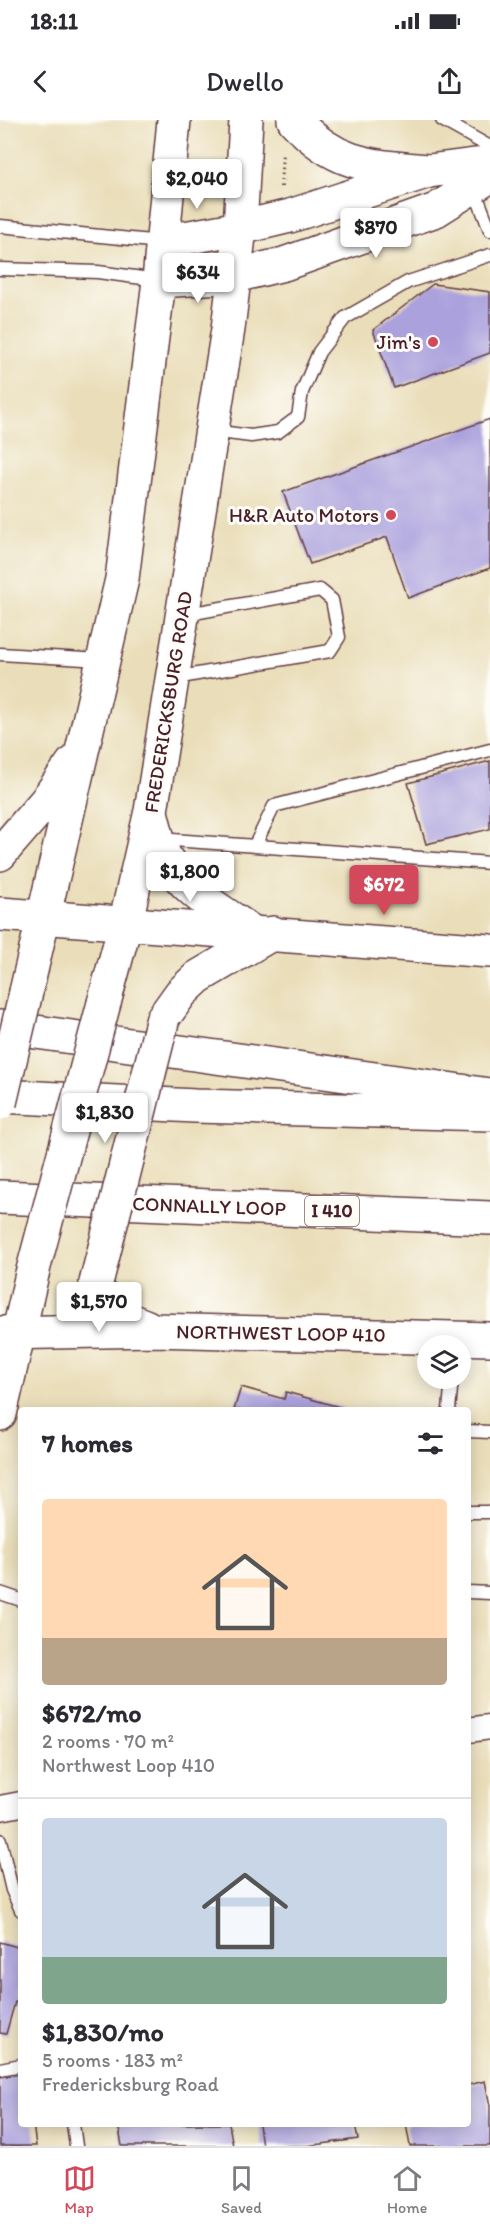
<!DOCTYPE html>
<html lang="en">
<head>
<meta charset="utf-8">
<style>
	:root { --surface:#fff; --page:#f2f2f3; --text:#2b2b33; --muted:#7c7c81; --line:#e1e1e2; --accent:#d1495b }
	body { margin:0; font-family:Itim,sans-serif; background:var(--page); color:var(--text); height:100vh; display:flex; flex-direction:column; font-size:22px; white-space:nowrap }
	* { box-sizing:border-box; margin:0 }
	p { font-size:20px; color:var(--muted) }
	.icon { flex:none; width:33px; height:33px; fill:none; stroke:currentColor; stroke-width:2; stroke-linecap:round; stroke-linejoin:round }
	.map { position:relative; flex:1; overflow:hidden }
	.panel { position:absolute; left:18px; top:1287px; width:453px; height:720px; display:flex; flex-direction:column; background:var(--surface); border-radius:6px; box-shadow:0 3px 15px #0003 }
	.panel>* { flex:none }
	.controls { position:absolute; left:417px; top:1215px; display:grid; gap:12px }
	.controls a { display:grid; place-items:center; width:54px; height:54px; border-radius:50%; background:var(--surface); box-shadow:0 3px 15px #0003; font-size:30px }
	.price { position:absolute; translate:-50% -51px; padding:0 14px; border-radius:6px; background:#fff; color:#222; font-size:20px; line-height:39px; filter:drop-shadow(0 2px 3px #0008) }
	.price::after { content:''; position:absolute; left:50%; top:36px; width:18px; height:14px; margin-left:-9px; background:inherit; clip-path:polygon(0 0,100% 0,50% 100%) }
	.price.selected { background:var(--accent); color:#fff }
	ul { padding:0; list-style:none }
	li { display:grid; align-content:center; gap:12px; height:318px; padding:0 24px }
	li+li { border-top:2px solid var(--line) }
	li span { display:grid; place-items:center; height:186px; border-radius:6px; color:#555 }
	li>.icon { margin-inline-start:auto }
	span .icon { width:108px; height:108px; fill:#fffc; stroke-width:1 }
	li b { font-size:26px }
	h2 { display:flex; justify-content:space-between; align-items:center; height:72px; padding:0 24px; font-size:26px }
	.status { display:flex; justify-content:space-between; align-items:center; height:42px; padding:0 30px; background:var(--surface); direction:ltr }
	.status svg { height:16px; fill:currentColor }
	header { display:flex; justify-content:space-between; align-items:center; height:78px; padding:0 24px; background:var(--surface); font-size:27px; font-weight:600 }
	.tab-bar { display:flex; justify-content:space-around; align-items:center; height:84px; border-top:2px solid var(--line); background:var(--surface); font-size:16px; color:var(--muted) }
	.tab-bar a { display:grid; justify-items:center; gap:3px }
	.tab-bar .selected { color:var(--accent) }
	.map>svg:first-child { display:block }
</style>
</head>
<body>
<div class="status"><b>18:11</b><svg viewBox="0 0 49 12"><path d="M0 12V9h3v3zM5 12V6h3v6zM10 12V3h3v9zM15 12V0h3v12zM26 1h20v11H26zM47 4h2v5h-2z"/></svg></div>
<header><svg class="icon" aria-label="back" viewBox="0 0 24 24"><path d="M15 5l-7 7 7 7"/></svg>Dwello<svg class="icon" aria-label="share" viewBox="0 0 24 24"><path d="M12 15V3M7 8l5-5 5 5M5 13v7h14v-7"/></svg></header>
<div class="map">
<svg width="490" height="2026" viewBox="0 0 490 2026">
	<rect width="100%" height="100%" fill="#fdfcf7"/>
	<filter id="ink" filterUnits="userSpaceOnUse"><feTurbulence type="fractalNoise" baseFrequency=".0167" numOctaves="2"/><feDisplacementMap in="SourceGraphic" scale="12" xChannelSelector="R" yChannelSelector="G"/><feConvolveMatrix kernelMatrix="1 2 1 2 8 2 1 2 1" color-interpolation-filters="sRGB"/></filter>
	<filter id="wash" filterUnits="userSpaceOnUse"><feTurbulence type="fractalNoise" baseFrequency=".008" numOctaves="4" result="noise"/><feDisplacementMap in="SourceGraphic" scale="24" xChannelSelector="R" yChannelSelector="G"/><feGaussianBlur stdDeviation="1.35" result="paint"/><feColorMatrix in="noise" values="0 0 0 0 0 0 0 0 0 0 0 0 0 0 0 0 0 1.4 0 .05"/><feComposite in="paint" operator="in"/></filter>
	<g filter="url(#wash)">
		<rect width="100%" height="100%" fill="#eadeba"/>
		<g id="blocks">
			<path fill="#aba1dd" d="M 433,164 L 490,172 L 490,233 L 394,268 L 373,210 Z
				M 490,299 L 490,448 L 408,478 L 387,417 L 310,444 L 283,372 Z
				M 490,641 L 490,709 L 426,724 L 408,663 Z
				M 241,1267 L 284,1279 L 286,1272 L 343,1288 L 342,1290 L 234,1290 Z
				M 0,1822 L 21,1828 L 21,1883 L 15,1882 L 6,1914 L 0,1913 Z
				M 21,1954 L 21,2004 L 33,2004 L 36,2026 L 0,2026 L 0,1957 Z
				M 485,1961 L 490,1986 L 490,2026 L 410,2026 L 406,2004 L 468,2004 L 468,1965 Z
				M 118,2004 L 229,2004 L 233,2026 L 122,2026 Z
				M 259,2004 L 355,2004 L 358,2019 L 306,2026 L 262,2026 Z"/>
		</g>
	</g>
	<g filter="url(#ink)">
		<use href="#blocks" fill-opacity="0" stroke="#623c40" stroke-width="1.5"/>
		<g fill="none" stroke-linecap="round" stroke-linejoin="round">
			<defs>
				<path id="lane" d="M 442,0 L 490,27
					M 474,69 L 490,110
					M 0,106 L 161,122
					M 0,149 L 98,152 L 157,160
					M 212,311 L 251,316 L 278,312 L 298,297 L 302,272 L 319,232 L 345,198 L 408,162 L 490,135
					M 0,534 L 101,540
					M 175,558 L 330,531 L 339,517 L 332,480 L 320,470 L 183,495
					M 159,719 L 490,743
					M 255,725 L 274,686 L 490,630
					M 449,1290 L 452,1258
					M 468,1311 L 490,1312
					M 468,1392 L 490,1392
					M 468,1472 L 490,1473
					M 0,1473 L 21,1480
					M 0,1720 L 12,1770 L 21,1790
					M 0,1949 L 21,1945
					M 73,2004 L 76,2026"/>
				<path id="street" d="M 468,1610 L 490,1607
					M 0,1688 L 21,1684"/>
				<path id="secondary" d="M 162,122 L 240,108 L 290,96 L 429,51 L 490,43
					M 159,161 L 234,156 L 284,144 L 436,90 L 490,56
					M 0,794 L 490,831
					M 163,898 L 181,873 L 198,857 L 273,813
					M 96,1163 C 106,1195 118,1195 147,1207
					M 0,1213 L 154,1210 L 490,1219"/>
				<path id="primary" d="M 294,0 C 336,46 370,46 429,51
					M 151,692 C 155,707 158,724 165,737 C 184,771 221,791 252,812
					M 0,734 L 46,681 L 72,644
					M 26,872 L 122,459 L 159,161 L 174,0
					M 104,883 L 125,805 L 151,691 L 228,209 L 240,108 L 246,0
					M 0,1294 L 32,1154"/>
				<path id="highway" d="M 0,907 L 490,975
					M 0,976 L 195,986 L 490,994
					M 0,1077 L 490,1098"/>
			</defs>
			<use href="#lane" stroke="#623c40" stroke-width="15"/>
			<use href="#street" stroke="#623c40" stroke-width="27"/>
			<use href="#secondary" stroke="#623c40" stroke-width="36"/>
			<use href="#primary" stroke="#623c40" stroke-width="36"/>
			<use href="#highway" stroke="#623c40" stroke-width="36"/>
			<path stroke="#623c40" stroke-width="4" stroke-dasharray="1.5 4.5" stroke-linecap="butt" d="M 281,67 L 283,32"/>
			<use href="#lane" stroke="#fff" stroke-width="12"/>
			<use href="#street" stroke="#fff" stroke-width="24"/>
			<use href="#secondary" stroke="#fff" stroke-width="33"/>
			<use href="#primary" stroke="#fff" stroke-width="33"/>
			<use href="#highway" stroke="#fff" stroke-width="33"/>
			<defs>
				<path id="secondary-bridge" d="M 96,1163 L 163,898"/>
				<path id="primary-bridge" d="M 0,983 L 26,872
					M 32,1154 L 104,883"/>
			</defs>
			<use href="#secondary-bridge" stroke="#623c40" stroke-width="36" stroke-linecap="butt"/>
			<use href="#primary-bridge" stroke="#623c40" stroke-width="36" stroke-linecap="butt"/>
			<use href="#secondary-bridge" stroke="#fff" stroke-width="33"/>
			<use href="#primary-bridge" stroke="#fff" stroke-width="33"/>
		</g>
	</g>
	<g fill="#d1495b" stroke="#fdfcf7" stroke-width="2">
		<circle cx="433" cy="222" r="6"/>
		<circle cx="391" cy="395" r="6"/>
	</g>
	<g text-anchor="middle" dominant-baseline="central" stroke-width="6" stroke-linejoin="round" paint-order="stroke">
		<rect fill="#fdfcf7" stroke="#806168" stroke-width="1.5" x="305" y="1076" width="54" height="30" rx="4.5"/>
		<g font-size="18" font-weight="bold" fill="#4a1f2b">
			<text x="332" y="1091">I 410</text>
		</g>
		<g font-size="20" fill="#4a1f2b" stroke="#fdfcf7" text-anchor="end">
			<text x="421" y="222">Jim's</text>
			<text x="379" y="395">H&amp;R Auto Motors</text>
		</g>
		<g font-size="20" fill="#4a1f2b" stroke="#fdfcf7">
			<text transform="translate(168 582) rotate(-81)">FREDERICKSBURG ROAD</text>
			<text transform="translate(209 1086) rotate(2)">CONNALLY LOOP</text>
			<text transform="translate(281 1213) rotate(1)">NORTHWEST LOOP 410</text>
		</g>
	</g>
</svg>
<div class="controls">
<a><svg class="icon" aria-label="layers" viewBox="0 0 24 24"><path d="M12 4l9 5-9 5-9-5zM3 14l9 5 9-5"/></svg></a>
</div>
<b class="price" style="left:197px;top:90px">$2,040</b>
<b class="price" style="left:376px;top:139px">$870</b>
<b class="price" style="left:198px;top:184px">$634</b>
<b class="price" style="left:190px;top:783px">$1,800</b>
<b class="price selected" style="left:384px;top:796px">$672</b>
<b class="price" style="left:105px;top:1024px">$1,830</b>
<b class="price" style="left:99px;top:1213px">$1,570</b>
<section class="panel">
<h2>7 homes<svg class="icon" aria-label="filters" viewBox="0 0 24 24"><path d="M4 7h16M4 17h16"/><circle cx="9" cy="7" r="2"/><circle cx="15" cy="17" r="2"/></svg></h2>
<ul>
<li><span style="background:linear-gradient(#ffd9b3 75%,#b9a48a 0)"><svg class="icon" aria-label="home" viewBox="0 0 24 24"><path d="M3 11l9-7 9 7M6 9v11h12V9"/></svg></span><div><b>$672/mo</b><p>2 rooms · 70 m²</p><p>Northwest Loop 410</p></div></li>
<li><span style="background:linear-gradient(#c9d6e8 75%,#7fa58c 0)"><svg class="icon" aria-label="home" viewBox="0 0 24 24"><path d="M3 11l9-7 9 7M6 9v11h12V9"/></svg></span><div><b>$1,830/mo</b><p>5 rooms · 183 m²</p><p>Fredericksburg Road</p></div></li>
</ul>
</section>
</div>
<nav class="tab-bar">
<a class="selected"><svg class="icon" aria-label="map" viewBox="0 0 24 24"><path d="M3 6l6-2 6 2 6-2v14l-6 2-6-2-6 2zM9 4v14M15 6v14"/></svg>Map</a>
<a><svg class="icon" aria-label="saved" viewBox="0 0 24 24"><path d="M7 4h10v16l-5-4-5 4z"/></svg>Saved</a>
<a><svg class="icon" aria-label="home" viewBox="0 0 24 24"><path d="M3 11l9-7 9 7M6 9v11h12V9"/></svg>Home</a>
</nav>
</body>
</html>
